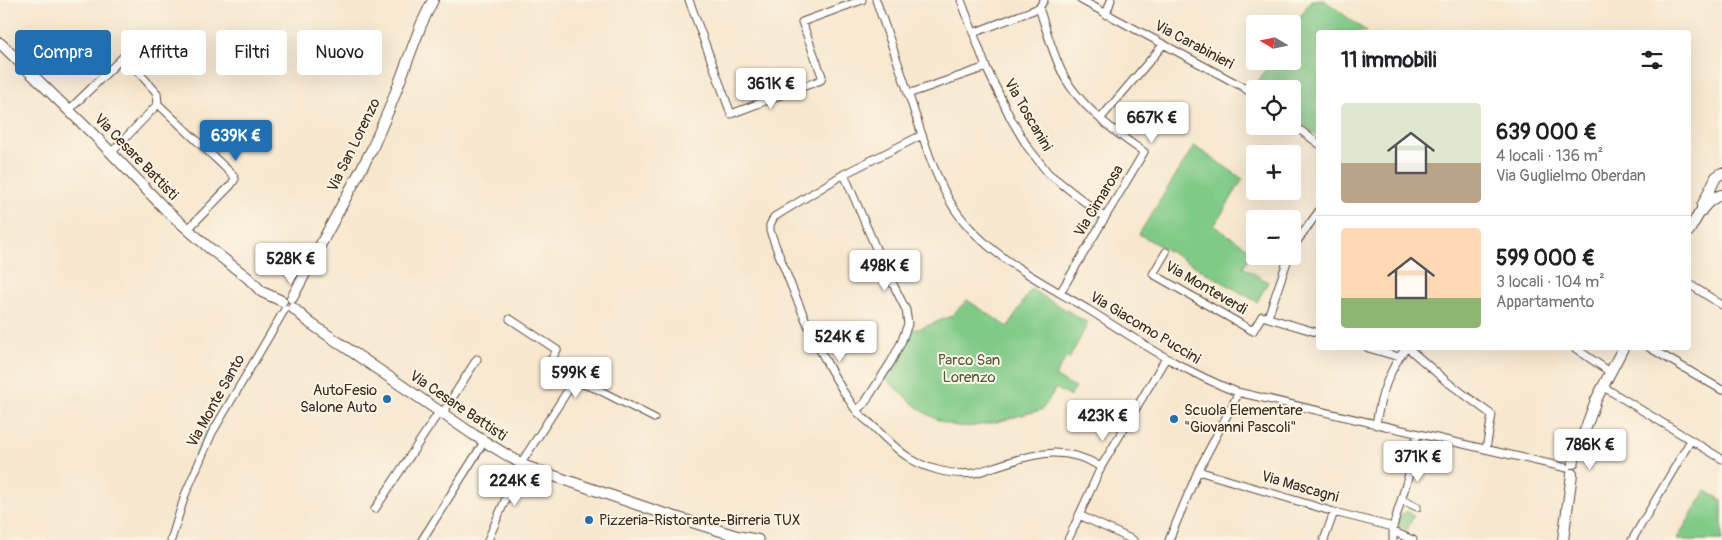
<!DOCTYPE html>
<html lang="it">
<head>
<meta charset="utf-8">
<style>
	:root { --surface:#fff; --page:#f6f6f6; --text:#202124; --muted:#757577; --line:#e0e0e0; --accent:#1f6fb2 }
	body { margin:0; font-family:Pangolin,sans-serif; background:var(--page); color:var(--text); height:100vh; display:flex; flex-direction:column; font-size:19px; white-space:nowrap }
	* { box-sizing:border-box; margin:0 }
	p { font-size:16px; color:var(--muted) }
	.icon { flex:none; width:28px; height:28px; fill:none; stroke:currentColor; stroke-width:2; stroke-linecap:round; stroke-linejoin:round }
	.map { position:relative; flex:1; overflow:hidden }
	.side { position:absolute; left:1316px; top:30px; width:375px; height:320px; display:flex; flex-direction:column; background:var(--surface); border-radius:5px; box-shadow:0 5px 20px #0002 }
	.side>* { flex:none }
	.guide { position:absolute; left:15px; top:30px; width:475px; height:45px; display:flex; gap:10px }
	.needle { width:32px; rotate:280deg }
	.fabs { position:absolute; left:1246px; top:15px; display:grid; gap:10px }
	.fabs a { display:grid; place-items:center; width:55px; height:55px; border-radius:5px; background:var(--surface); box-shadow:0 5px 20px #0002; font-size:25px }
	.price { position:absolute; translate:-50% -42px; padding:0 11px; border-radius:5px; background:#fff; color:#222; font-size:16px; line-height:32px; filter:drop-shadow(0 1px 2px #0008) }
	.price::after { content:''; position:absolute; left:50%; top:30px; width:15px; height:11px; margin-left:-8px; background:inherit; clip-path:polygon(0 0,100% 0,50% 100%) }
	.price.current { background:var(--accent); color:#fff }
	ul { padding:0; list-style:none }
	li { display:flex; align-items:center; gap:15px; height:125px; padding:0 25px }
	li+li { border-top:1px solid var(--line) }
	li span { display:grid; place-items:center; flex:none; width:140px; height:100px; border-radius:5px; color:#555 }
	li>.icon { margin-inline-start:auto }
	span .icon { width:60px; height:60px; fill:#fffc; stroke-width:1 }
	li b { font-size:21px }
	h2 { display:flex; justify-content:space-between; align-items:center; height:60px; padding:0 25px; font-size:21px }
	.tag { padding:0 18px; border-radius:5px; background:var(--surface); box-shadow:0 5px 20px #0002; font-size:18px; line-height:45px }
	.tag.current { background:var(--accent); color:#fff }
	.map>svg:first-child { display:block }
</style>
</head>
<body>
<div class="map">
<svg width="1722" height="540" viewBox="0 0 1722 540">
	<rect width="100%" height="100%" fill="#fcf5e5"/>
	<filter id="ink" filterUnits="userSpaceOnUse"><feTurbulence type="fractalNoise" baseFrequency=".02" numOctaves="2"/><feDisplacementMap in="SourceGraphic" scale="10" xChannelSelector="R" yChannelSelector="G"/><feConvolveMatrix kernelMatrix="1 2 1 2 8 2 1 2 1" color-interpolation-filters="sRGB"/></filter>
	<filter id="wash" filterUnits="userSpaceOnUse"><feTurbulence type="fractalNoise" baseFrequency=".0096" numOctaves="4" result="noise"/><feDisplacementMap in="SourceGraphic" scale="20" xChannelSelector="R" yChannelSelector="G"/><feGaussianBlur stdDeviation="1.12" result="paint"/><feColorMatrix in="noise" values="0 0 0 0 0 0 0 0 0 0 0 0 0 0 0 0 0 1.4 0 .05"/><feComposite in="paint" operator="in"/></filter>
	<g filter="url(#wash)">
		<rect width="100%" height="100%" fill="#f7e7cf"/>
		<path fill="#7fca87" stroke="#5d7a52" d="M 1311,0 L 1324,0 L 1367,32 L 1319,32 L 1319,137 L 1293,116 L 1292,89 L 1259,89 L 1255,86 L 1271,61 L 1292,61 L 1293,28 Z
			M 1194,146 L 1243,179 L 1214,226 L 1253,251 L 1243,267 L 1268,282 L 1257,302 L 1139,234 Z
			M 1031,289 L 1088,323 L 1069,359 L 1066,358 L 1055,376 L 1075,388 L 1070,397 L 1056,388 L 1042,410 C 1027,413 1012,418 997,422 C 985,424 970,428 958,426 C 929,422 905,397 885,378 L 906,342 L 909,329 L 919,329 L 951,316 L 967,300 L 1008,327 Z
			M 1706,491 L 1722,500 L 1722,540 L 1676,540 Z
			M 1406,511 L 1414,515 L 1407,530 L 1398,526 L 1402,513 L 1404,515 Z"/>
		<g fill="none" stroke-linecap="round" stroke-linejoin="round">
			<path stroke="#58c0d6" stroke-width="2.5" d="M 168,540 C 179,502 190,463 209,428"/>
		</g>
	</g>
	<g filter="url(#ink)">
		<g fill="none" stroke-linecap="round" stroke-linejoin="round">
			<defs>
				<path id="street" d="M 689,0 L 731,114 L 821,80 L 822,76 L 802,22 L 862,0
					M 876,0 C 889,38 903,76 915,114 C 926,146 936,180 954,208 C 985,255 1042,282 1089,310 C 1137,340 1184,372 1237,392 L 1567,468
					M 961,0 L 986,67 L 1011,119 L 1027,146 L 1048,173 L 1105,218
					M 1081,0 L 1243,87 L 1255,96
					M 1039,8 C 1047,31 1053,56 1065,78 C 1081,106 1117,134 1144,152 L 1060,293
					M 1106,15 L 1111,0
					M 973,33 L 1039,8 L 1044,0
					M 908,94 L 986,67
					M 69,110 L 124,56 L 157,93 L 158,104 L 233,175 L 235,179 L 231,185 L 188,229
					M 1101,118 L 1163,45
					M 1292,124 L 1319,144
					M 922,135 L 844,174 L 774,217 L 770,225 L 770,231 C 793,292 817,355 855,409 C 860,416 868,421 874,427 C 884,437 894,447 905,455 C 922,468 952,476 974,473 C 983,471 993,467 1003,464 C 1039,452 1066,446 1101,467
					M 111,153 L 158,104
					M 844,174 L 880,258 L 906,310 L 908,324 L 901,343 L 891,362 L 864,404 L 856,410
					M 1292,248 L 1319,211
					M 1166,252 L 1153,274 L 1253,331 L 1262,316 L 1319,333
					M 1689,284 L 1722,305
					M 1268,317 L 1289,256
					M 510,319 L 557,350 L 549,363 L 574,381
					M 1368,348 L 1399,357
					M 1408,348 L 1446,381 L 1492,415 L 1486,449
					M 1575,348 L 1610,372
					M 1650,348 L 1722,390
					M 1602,386 L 1722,459
					M 442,414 L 477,359
					M 1376,425 C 1380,396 1388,371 1406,348
					M 1198,471 L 1334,512 L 1393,527
					M 1402,500 L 1417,507
					M 375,509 L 439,412
					M 1079,515 L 1133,540
					M 1394,532 L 1413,540
					M 171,540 L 185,495 L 212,433 L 285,309
					M 422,540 L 484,442
					M 488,540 L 521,463 L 574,381 L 597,389 L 654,418
					M 1068,540 L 1101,467 L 1166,358
					M 1169,540 L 1198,471 L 1236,398 L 1237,392
					M 1324,540 L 1334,512
					M 1393,540 L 1393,527 L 1410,471 L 1417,434
					M 1632,540 L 1691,440"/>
				<path id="secondary" d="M 0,43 L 97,138 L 166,210 L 208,247 L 248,278 L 262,292 L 282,301
					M 1702,206 L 1716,177 L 1722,173
					M 1689,231 C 1697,217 1705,200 1721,195
					M 292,298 L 372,149 L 390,107 L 421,25 L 433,0
					M 293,308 L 310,323 L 474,435 L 525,466 L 656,511 L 737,536 L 758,540
					M 1573,463 L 1596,400 L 1623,348
					M 1563,540 L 1572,474"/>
			</defs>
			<use href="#street" stroke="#574639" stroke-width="9"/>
			<use href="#secondary" stroke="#574639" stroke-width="12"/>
			<use href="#street" stroke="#fff" stroke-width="7"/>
			<use href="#secondary" stroke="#fff" stroke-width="10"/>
		</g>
	</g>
	<g fill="#1f6fb2" stroke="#fcf5e5" stroke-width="2">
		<circle cx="387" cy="399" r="5"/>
		<circle cx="1174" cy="419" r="5"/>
		<circle cx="589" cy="520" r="5"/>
	</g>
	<g text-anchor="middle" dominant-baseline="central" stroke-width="4" stroke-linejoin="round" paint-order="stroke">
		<g font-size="15" fill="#3b2a1e" stroke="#fcf5e5">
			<text transform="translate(1194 45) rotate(28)">Via Carabinieri</text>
			<text transform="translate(1028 115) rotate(60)">Via Toscanini</text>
			<text transform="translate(354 145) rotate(-64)">Via San Lorenzo</text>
			<text transform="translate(136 157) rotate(46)">Via Cesare Battisti</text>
			<text transform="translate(1099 201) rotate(-59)">Via Cimarosa</text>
			<text transform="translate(1206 288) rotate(30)">Via Monteverdi</text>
			<text transform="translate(1145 328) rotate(31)">Via Giacomo Puccini</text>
			<text transform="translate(216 401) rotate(-61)">Via Monte Santo</text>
			<text transform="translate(458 406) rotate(34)">Via Cesare Battisti</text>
			<text transform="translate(1300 487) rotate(16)">Via Mascagni</text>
		</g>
		<g font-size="15" fill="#4f5a3e" stroke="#fcf5e5">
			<text x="969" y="360">Parco San<tspan x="969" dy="17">Lorenzo</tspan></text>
		</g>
		<g font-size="15" fill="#3b2a1e" stroke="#fcf5e5" text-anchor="start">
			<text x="377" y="390" text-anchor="end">AutoFesio<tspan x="377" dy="17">Salone Auto</tspan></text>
			<text x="1184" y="410">Scuola Elementare<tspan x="1184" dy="17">"Giovanni Pascoli"</tspan></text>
			<text x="599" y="520">Pizzeria-Ristorante-Birreria TUX</text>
		</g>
	</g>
</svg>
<div class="fabs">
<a><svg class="needle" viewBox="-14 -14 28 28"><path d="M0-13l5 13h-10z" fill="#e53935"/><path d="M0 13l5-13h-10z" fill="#757577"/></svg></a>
<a><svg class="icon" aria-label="locate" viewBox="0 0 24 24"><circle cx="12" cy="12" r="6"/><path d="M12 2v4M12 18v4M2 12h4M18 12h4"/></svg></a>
<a>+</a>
<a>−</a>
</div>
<b class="price" style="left:771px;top:110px">361K €</b>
<b class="price" style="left:1152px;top:144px">667K €</b>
<b class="price current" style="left:236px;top:162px">639K €</b>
<b class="price" style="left:291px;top:285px">528K €</b>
<b class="price" style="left:885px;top:292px">498K €</b>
<b class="price" style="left:840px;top:363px">524K €</b>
<b class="price" style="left:576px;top:399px">599K €</b>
<b class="price" style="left:1103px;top:442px">423K €</b>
<b class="price" style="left:1590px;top:471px">786K €</b>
<b class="price" style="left:1418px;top:483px">371K €</b>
<b class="price" style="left:515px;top:507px">224K €</b>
<div class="guide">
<a class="tag current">Compra</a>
<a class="tag">Affitta</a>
<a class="tag">Filtri</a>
<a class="tag">Nuovo</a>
</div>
<section class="side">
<h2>11 immobili<svg class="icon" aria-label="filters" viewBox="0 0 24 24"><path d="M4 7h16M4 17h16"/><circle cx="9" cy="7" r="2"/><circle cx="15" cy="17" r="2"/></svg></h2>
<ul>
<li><span style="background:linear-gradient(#dfe7d0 60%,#b9a48a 0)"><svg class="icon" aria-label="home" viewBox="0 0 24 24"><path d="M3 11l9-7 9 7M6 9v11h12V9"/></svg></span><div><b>639 000 €</b><p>4 locali · 136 m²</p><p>Via Guglielmo Oberdan</p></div></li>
<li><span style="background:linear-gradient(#ffd9b3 70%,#8fb573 0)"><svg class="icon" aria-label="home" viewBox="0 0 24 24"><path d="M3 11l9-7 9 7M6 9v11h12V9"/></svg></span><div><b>599 000 €</b><p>3 locali · 104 m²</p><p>Appartamento</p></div></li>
</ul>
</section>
</div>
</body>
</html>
